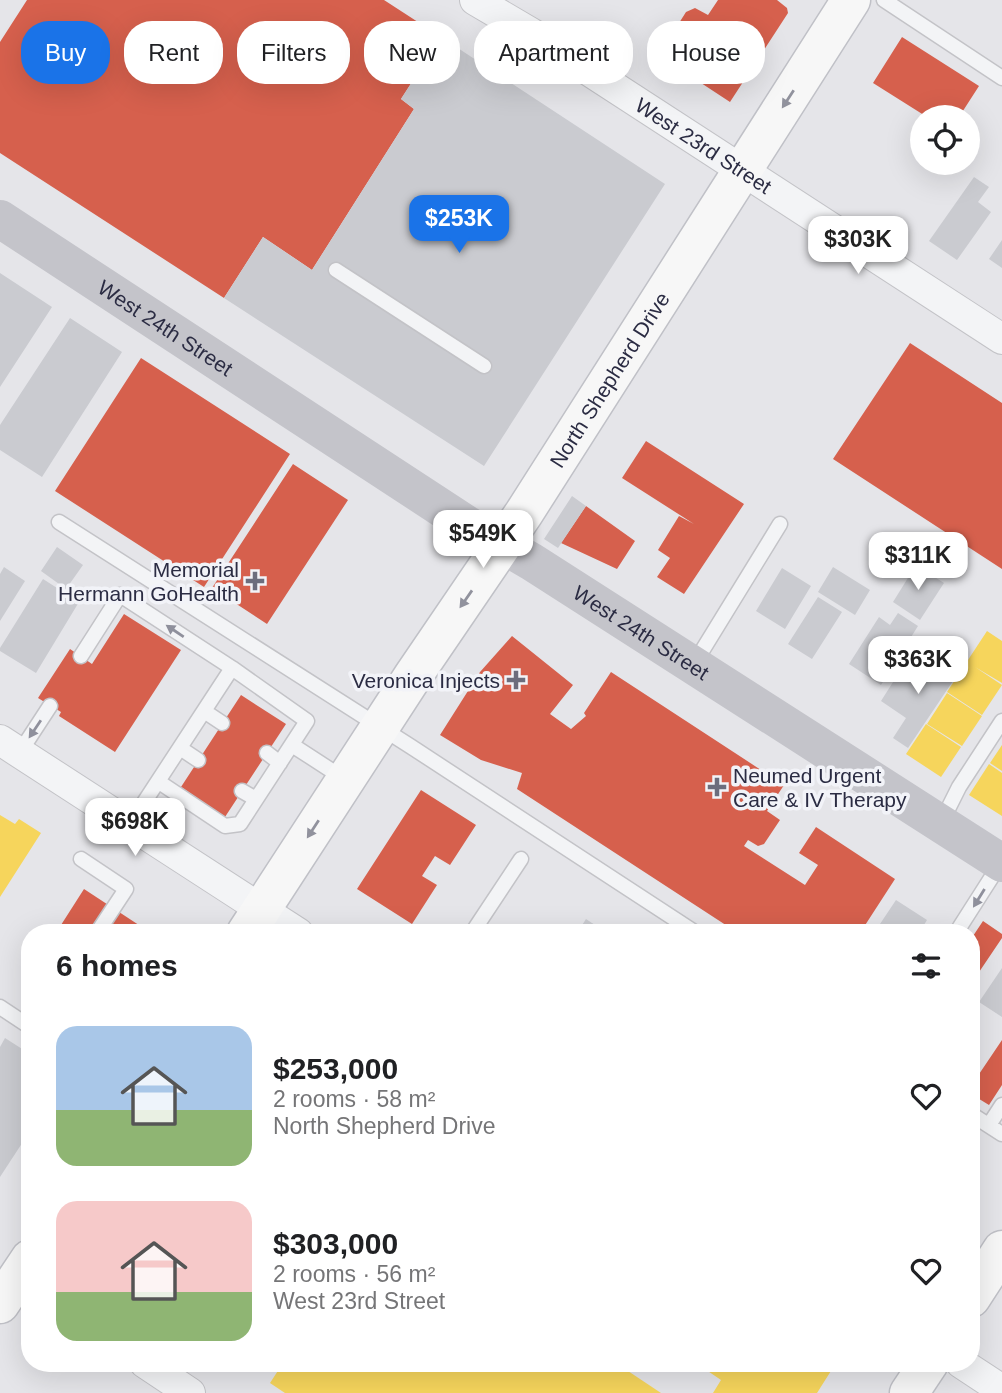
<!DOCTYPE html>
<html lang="en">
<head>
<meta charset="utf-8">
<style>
	:root { --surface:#fff; --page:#f2f2f2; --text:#202124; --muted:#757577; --accent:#1a73e8 }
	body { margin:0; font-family:Arial,sans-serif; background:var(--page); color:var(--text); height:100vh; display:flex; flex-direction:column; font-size:26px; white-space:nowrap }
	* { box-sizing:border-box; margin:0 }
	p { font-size:23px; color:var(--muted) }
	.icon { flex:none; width:38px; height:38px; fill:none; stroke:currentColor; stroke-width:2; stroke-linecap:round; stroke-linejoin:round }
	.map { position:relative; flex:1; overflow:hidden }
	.details { position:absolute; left:21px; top:924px; width:959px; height:448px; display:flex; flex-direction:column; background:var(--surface); border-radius:28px; box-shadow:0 7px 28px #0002 }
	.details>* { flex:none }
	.banner { position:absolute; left:21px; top:21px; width:961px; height:63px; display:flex; gap:14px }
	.buttons { position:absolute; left:910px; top:105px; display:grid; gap:14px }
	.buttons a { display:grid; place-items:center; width:70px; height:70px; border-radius:50%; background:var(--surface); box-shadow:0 7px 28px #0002; font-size:35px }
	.price { position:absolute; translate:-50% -60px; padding:0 16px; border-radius:14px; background:#fff; color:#222; font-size:23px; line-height:46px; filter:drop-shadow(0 2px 4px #0008) }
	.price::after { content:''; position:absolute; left:50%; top:42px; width:21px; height:16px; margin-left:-10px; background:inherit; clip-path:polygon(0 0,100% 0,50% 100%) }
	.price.current { background:var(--accent); color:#fff }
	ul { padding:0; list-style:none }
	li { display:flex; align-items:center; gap:21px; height:175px; padding:0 35px }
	li span { display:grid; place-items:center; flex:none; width:196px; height:140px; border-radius:21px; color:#555 }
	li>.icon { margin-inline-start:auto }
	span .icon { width:84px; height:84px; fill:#fffc; stroke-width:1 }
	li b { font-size:30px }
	h2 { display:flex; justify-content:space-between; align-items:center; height:84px; padding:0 35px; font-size:30px }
	.pill { padding:0 24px; border-radius:28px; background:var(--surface); box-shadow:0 7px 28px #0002; font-size:24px; line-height:63px }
	.pill.current { background:var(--accent); color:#fff }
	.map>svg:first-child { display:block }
</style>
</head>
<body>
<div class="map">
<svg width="1002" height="1393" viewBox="0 0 1002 1393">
	<rect width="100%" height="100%" fill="#e5e5e9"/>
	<path fill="#f6d55c" d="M 987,631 L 1002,641 L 1002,683 L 975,667 L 1002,685 L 982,715 L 947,692 Z
		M 947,693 L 982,716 L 962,746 L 927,724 Z
		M 926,724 L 961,747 L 941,777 L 906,754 Z
		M 1002,745 L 1002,771 L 990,763 Z
		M 989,764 L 1002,773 L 1002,816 L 969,795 Z
		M 0,815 L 15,824 L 19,819 L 41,833 L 0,897 Z
		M 283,1363 L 620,1363 L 619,1365 L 661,1393 L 285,1393 L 270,1383 Z
		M 696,1363 L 836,1363 L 817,1393 L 713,1393 L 721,1380 Z"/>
	<path fill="#d6604d" d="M 27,0 L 384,0 L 441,37 L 401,99 L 414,109 L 312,270 L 263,237 L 224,298 L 0,153 L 0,42 Z
		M 718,0 L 777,0 L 787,8 L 788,13 L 730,102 L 666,60 L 662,50 L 686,12 L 695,8 L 708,15 Z
		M 902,37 L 979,86 L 959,117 L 927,117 L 873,83 Z
		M 910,343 L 1002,403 L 1002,569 L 833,459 Z
		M 141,358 L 290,454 L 204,587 L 55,491 Z
		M 646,441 L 744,504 L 684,594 L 657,577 L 670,558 L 658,550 L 679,516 L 694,524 L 622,478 Z
		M 293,464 L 348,500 L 267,624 L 212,588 Z
		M 586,506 L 635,541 L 617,569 L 561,543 Z
		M 124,614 L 181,650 L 115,752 L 59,716 L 61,712 L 38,698 L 70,649 L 92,664 Z
		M 512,636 L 573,685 L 550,714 L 571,729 L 586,716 L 584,713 L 611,672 L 784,785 L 767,811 L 780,820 L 764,844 L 758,846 L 748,840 L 744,846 L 805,885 L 818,865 L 799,853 L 816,827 L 895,879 L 860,933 L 738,933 L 517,789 L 522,773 L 481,760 L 440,735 L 480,672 Z
		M 241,695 L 286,724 L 225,817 L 181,787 Z
		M 421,790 L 476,825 L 450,865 L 435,856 L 422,876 L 437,885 L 412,924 L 357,889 Z
		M 84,889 L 151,933 L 74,933 L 61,925 Z
		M 983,921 L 1002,934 L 1002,938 L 971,984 L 971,939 Z
		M 1002,1040 L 1002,1085 L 989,1105 L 971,1094 L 971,1086 Z"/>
	<path fill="#cacbd0" d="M 441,37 L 665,184 L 484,466 L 224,298 L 263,237 L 312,270 L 414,109 L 401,99 Z
		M 974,177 L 989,187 L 978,202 L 991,212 L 957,260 L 929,241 Z
		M 1002,240 L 1002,268 L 989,259 Z
		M 0,273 L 52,307 L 0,387 Z
		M 70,318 L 122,352 L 42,477 L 0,450 L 0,425 Z
		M 572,496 L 586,506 L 558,548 L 544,539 Z
		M 57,547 L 83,565 L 66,589 L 41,571 Z
		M 916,565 L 944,583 L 920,620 L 893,602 Z
		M 4,567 L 25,581 L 0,621 L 0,574 Z
		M 833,567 L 870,590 L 855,615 L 818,592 Z
		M 782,568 L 811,586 L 785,629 L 756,611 Z
		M 43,579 L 79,602 L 36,673 L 0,651 L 0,648 Z
		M 818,597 L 842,612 L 812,659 L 788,644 Z
		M 898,613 L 918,626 L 881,685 L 849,664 L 879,617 L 890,625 Z
		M 925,654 L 957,675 L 908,748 L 893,738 L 906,718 L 881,701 L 900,671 L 910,678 Z
		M 896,900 L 927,920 L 919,933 L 874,933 Z
		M 586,919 L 607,933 L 577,933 Z
		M 1002,968 L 1002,1017 L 979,1002 Z
		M 5,1038 L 30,1054 L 30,1131 L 0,1177 L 0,1047 Z"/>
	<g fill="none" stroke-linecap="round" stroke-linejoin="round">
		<defs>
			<path id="lane" d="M 884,0 L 1002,78
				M 336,270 L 484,366
				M 59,522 L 410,746 L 696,933
				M 81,656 L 120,595 L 232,668
				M 694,664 L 780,524
				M 204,711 L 222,723
				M 292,745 L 343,778
				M 180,748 L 198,760
				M 20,752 L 50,706
				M 267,753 L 280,763
				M 242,791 L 256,799
				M 941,823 L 959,787 L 1002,721
				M 130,824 L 232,668 L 307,721 L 240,824 L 225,826 L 159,782
				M 81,859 L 126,889 L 97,933
				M 472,933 L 521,859
				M 956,933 L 1000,864
				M 0,1007 L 30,1027
				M 971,1114 L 1002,1134
				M 989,1125 L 1002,1105"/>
			<g id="street">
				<path id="s1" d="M 475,0 L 531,33 L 1002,339"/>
				<path d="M 0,740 L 298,933"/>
				<path d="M 145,1363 L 190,1393"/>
				<path d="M 961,1363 L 1002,1390"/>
			</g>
			<g id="primary">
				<path id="s3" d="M 246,933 L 413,676 L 524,513 L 851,0"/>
				<path d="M 971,1298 L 1002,1250"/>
				<path d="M 0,1304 L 30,1259"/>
				<path d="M 909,1393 L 929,1363"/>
			</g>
		</defs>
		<use href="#lane" stroke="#c3c3c7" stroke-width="17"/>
		<use href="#street" stroke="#c3c3c7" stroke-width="32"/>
		<use href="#primary" stroke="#c0c1c7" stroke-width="41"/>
		<use href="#lane" stroke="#f3f4f6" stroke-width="14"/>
		<use href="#street" stroke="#f3f4f6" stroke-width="30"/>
		<path stroke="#c4c4ca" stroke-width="38" id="s2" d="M 0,219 L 466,524 L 532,562 L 1002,863"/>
		<use href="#primary" stroke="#f7f7f7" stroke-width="38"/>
	</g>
	<defs><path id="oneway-solid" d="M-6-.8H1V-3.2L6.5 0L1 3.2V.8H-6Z" transform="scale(1.75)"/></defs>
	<g fill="#91929d">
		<use href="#oneway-solid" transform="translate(788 99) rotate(123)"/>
		<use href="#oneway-solid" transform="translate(466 599) rotate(125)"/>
		<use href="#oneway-solid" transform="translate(313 829) rotate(123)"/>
	</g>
	<g fill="#8f909c">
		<use href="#oneway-solid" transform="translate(175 631) rotate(-146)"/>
		<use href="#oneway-solid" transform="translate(35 729) rotate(124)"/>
		<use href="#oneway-solid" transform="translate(979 898) rotate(122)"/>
	</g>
	<g fill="#6c6d7d" stroke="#f2f3f8" stroke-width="2.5">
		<path d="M251.5 570.5h7v7h7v7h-7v7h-7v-7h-7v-7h7z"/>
		<path d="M512.5 669.5h7v7h7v7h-7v7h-7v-7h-7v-7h7z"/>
		<path d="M713.5 776.5h7v7h7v7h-7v7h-7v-7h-7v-7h7z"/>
	</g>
	<g text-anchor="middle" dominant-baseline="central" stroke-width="7" stroke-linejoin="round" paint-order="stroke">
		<g font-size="21" fill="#2b2c43" stroke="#f2f3f8">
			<text stroke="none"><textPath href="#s1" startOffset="271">West 23rd Street</textPath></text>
			<text stroke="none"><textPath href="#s2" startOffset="198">West 24th Street</textPath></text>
			<text stroke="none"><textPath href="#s3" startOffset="662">North Shepherd Drive</textPath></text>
			<text stroke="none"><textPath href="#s2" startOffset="763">West 24th Street</textPath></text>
		</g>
		<g font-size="21" fill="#2b2c43" stroke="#f2f3f8" text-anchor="end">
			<text x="239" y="569">Memorial<tspan x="239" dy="24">Hermann GoHealth</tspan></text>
			<text x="500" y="680">Veronica Injects</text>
			<text x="733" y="775" text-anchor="start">Neumed Urgent<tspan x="733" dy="24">Care &amp; IV Therapy</tspan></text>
		</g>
	</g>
</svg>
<div class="buttons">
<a><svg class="icon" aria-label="locate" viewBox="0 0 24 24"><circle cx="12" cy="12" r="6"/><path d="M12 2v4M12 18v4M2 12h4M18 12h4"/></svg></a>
</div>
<b class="price current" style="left:459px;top:255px">$253K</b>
<b class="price" style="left:858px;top:276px">$303K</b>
<b class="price" style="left:483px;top:570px">$549K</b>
<b class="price" style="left:918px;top:592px">$311K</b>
<b class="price" style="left:918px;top:696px">$363K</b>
<b class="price" style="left:135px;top:858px">$698K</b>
<div class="banner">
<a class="pill current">Buy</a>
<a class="pill">Rent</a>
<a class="pill">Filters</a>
<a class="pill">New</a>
<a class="pill">Apartment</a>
<a class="pill">House</a>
</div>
<section class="details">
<h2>6 homes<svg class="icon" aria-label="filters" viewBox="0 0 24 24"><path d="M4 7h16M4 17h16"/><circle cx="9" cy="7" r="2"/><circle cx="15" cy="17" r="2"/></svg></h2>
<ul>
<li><span style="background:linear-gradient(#a9c7e8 60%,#8fb573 0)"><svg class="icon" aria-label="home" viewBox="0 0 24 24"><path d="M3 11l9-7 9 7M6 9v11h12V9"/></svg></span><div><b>$253,000</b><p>2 rooms · 58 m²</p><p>North Shepherd Drive</p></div><svg class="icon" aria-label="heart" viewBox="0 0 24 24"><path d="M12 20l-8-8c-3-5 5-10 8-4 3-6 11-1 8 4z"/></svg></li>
<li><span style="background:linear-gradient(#f6c9c9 65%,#8fb573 0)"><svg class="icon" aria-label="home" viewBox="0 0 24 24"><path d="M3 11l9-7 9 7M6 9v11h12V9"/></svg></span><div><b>$303,000</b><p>2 rooms · 56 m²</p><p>West 23rd Street</p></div><svg class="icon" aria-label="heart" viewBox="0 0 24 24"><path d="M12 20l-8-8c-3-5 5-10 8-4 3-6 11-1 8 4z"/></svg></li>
</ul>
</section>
</div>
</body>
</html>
